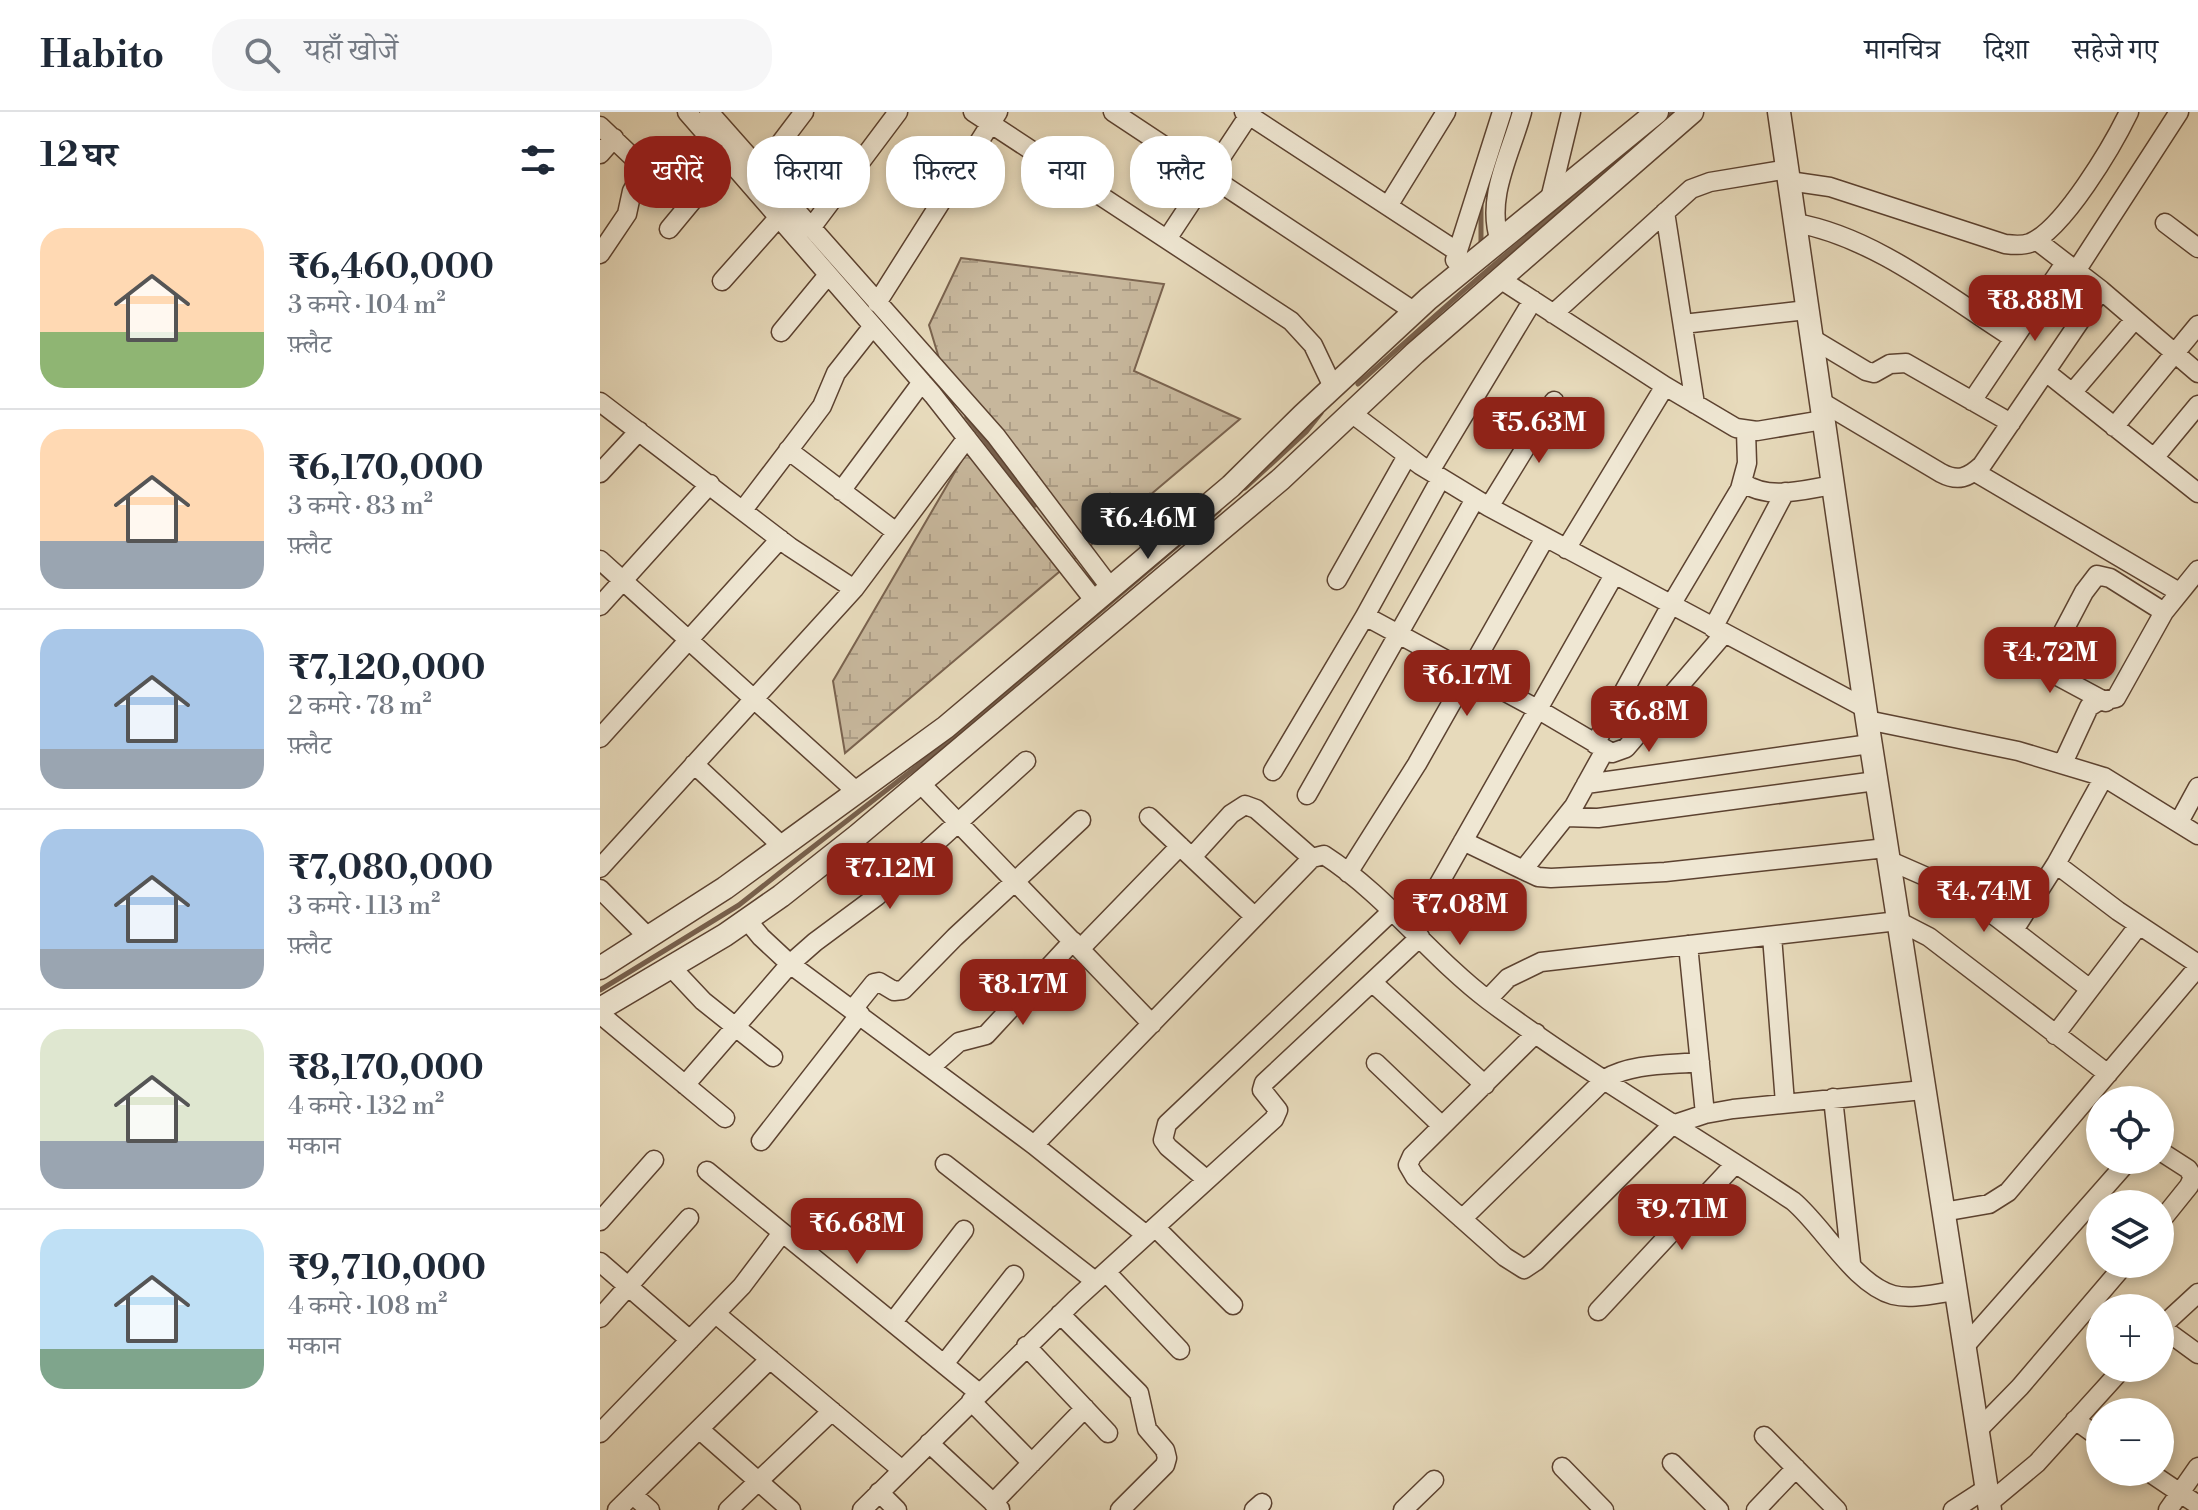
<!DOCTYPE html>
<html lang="hi">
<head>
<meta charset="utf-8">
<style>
	:root { --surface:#fff; --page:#f6f6f7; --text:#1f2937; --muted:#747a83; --line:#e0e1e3; --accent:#8f2418 }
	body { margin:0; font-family:"Libre Bodoni","Noto Serif Devanagari",serif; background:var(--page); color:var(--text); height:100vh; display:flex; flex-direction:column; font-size:30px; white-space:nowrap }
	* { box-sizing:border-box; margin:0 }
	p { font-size:26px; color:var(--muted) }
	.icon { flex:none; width:44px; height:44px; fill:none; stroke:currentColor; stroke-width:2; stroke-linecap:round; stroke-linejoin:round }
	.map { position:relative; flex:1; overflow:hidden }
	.drawer { display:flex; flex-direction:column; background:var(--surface); width:600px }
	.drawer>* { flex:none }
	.banner { position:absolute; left:24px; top:24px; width:760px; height:72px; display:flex; gap:16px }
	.controls { position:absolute; left:1486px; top:974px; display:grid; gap:16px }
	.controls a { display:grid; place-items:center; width:88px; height:88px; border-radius:50%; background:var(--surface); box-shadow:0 4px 12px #0003; font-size:40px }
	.price { position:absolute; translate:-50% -68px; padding:0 18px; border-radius:16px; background:var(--accent); color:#fff; font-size:26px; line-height:52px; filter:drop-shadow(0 2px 4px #0008) }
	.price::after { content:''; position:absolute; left:50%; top:48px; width:24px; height:18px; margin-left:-12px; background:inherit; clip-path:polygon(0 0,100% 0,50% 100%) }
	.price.current { background:#222; color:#fff }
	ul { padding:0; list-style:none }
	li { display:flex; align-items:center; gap:24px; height:200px; padding:0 40px }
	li+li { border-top:2px solid var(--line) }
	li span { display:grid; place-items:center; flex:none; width:224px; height:160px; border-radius:24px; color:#555 }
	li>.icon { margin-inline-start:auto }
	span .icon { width:96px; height:96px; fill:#fffc; stroke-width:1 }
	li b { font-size:34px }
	h2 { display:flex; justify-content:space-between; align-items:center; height:96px; padding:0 40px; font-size:34px }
	.pill { padding:0 28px; border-radius:32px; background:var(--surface); box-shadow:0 4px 12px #0003; font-size:28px; line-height:72px }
	.pill.current { background:var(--accent); color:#fff }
	header { display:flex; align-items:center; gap:48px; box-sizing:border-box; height:112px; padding:0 40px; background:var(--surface); border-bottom:2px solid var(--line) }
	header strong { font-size:38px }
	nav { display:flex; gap:44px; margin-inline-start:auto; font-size:28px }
	.search { width:560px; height:72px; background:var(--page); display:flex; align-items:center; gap:20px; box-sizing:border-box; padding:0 28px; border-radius:32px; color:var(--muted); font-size:30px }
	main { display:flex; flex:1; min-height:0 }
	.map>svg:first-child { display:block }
</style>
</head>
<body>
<header>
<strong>Habito</strong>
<div class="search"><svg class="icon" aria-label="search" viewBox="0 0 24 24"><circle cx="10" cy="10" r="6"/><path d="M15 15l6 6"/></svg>यहाँ खोजें</div>
<nav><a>मानचित्र</a><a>दिशा</a><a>सहेजे गए</a></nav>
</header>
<main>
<section class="drawer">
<h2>12 घर<svg class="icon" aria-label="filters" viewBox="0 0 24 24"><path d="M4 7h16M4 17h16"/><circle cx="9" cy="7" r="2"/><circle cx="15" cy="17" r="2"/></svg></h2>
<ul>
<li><span style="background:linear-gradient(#ffd9b3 65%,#8fb573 0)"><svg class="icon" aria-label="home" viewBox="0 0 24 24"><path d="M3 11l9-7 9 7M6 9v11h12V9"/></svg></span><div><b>₹6,460,000</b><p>3 कमरे · 104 m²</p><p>फ़्लैट</p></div></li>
<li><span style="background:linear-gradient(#ffd9b3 70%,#9aa5b1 0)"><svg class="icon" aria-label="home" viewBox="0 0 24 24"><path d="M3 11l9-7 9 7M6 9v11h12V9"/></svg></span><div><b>₹6,170,000</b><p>3 कमरे · 83 m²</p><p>फ़्लैट</p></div></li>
<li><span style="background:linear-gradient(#a9c7e8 75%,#9aa5b1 0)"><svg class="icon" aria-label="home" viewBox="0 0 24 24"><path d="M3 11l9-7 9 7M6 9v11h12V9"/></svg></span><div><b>₹7,120,000</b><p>2 कमरे · 78 m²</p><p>फ़्लैट</p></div></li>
<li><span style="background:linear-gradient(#a9c7e8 75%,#9aa5b1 0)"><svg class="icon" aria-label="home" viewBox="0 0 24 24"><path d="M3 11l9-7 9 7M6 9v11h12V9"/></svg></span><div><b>₹7,080,000</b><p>3 कमरे · 113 m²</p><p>फ़्लैट</p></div></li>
<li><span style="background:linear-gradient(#dfe7d0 70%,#9aa5b1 0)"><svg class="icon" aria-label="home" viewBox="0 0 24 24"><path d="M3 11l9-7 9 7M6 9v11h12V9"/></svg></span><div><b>₹8,170,000</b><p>4 कमरे · 132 m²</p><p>मकान</p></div></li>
<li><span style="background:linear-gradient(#bfe0f5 75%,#7fa58c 0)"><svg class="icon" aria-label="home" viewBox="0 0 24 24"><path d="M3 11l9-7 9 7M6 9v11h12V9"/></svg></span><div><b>₹9,710,000</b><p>4 कमरे · 108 m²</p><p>मकान</p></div></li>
</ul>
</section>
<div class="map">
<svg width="1598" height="1398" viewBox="0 0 1598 1398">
	<defs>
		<pattern id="wetland-marsh" width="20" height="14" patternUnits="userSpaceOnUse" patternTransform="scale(2)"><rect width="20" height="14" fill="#c7b79c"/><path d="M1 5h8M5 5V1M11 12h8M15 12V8" fill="none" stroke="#ab9c85"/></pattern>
	</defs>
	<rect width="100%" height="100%" fill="#e7dabb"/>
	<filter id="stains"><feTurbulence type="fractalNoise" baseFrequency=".0025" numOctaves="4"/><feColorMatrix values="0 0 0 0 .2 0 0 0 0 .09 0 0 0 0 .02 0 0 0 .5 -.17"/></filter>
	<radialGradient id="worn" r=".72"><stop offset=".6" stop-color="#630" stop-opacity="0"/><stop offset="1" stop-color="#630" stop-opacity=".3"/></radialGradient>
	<path fill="url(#wetland-marsh)" stroke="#7a634f" stroke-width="2" d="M 361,146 L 564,172 L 534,259 L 640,307 L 245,641 L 233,569 L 367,339 L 329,213 Z"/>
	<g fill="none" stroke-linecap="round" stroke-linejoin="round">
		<path stroke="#775f4b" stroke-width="5" d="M 881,94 L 881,131
			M 758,272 L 862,180 L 1074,0
			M 367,305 L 435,393
			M 645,376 L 706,320 L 721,301
			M 0,878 L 139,793 L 182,759 L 324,649 L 619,398"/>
		<defs>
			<path id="minor" d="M 87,0 L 333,283 L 494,488
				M 109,0 L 396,324 L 510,475
				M 373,0 L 691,209 L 713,233 L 733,275
				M 513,0 L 815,200
				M 644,0 L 858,140
				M 0,14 L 41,53 L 42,61 L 32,79 L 27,102 L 0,142
				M 0,42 L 14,26
				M 160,58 L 204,0
				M 1189,69 L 1230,75 L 1405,132 C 1413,133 1422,134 1430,131 C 1464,117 1513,33 1529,0
				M 950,87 L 971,0
				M 788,94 L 846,0
				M 1065,100 L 1095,292
				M 1195,111 C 1273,124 1347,184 1413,226
				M 1565,111 L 1598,136
				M 211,116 L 298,0
				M 69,117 L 127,47
				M 567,127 L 651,0
				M 1436,128 L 1501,178 L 1598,261
				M 900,129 C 885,86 911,41 922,0
				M 855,148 L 902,0
				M 1476,159 L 1579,0
				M 900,167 L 1065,274 L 1136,316 L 1157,319 L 1223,308
				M 122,169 L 178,106
				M 277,191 L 398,0
				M 953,202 L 1091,77 L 1110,70 L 1188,57
				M 1083,212 L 1207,198
				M 181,220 L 228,163
				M 1211,226 L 1266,259 L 1274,261 L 1290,252 L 1306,251 L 1411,311
				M 1446,260 L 1598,381
				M 1472,281 L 1535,207
				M 1220,289 L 1341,361 C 1358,370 1368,366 1382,353 L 1501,178
				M 1372,289 L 1465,151
				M 0,290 L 190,435 L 254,477
				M 750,300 L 820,353 L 889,395 L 1265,596
				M 1514,315 L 1598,213
				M 188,338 L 296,420
				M 1554,346 L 1598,293
				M 830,359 L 933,188
				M 1375,360 L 1579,480
				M 0,361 L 39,319
				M 1142,370 C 1169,389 1202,378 1233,373
				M 241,379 L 322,270
				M 889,395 L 954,289
				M 143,398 L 210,310 L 222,294 L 236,261 L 273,214
				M 966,437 L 1065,274
				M 0,448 L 257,680
				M 737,468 L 807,344
				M 0,494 L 110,372
				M 765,504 L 939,598 L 1012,641 L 1026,636 L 1124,522
				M 1113,516 L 1185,380
				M 1413,540 L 1506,590
				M 1444,556 L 1484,480 L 1497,463 L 1510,466 L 1564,500
				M 1267,608 L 1418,639 L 1504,665 L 1598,723
				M 0,626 L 180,427
				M 995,632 L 1071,493 L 1140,377 L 1147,351 L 1146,319
				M 1463,651 L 1489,595 L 1497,590 L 1516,586 L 1564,500 L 1598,458
				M 94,652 L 182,734
				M 673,659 L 765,504 L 841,366
				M 320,671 L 552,912
				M 986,672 L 1270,632
				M 707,683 L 875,387
				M 549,705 L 655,805
				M 966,705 L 998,706 L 1276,669
				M 1579,710 L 1598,675
				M 863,729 L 938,765 L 951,766 L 1065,760 L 1286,736
				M 592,745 L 631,702 L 645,693 L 656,697 L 712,746
				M 1288,748 L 1345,773 L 1382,794 L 1490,877
				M 1456,752 L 1518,799 L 1598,852
				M 0,756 L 254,477 L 367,326
				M 923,758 L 974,694 L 1005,638
				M 748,761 L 817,652 L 945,426
				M 0,777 L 49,826
				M 836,777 L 1014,463
				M 147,808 L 161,825 L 190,852 L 434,1033 L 546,1123
				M 1414,818 L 1456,752 L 1504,665
				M 1172,824 L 1185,991
				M 1088,833 L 1105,1002
				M 480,837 L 580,734
				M 71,855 L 103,889 L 173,945
				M 772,870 L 885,973
				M 888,887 L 908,866 L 941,850 L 1298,809 L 1329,825 L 1508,962
				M 253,897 L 274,871 L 279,870 L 294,879 L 303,878 L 355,825 L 481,708
				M 0,902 L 125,1006
				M 936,921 L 812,1044 L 808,1053 L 815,1065 L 905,1145 L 924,1157 L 936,1149 L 1072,1013 L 1105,1002 L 1133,997 L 1323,978
				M 1455,923 L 1539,813
				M 776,951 L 842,1014
				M 331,955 L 359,930 L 386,923 L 473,829
				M 85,973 L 190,852 L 215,830 L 277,784 L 426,649
				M 1233,986 L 1251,1151
				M 161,1029 L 260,902
				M 434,1033 L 712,746 L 724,743 C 786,783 830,844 888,888 C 986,961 1092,1022 1193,1089 C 1224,1115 1254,1172 1293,1183 C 1312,1188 1337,1181 1356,1179
				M 1560,1039 L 1588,1057 L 1593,1065 L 1589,1074 L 1560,1110
				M 345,1052 L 495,1169
				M 107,1059 L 379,1281
				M 607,1068 L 568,1035 L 563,1028 L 567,1012 L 792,799
				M 1343,1100 L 1389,1092 L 1408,1080 L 1598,855
				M 862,1107 L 1005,967 C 1032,951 1069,953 1100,950
				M 0,1109 L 54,1048
				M 555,1115 L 633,1193
				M 0,1150 L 90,1228
				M 506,1160 L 580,1238
				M 998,1199 L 1135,1052
				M 116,1202 L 302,1358
				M 460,1202 L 539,1281 L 547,1317 L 565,1338 L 567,1346 L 565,1353 L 520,1398
				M 0,1206 L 89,1106
				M 293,1210 L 364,1118
				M 1561,1215 L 1598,1242
				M 1560,1216 L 1598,1181
				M 426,1234 L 508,1321
				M 1365,1234 L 1529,1048
				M 344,1252 L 414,1163
				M 371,1289 L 432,1351
				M 1475,1308 L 1500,1326
				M 99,1317 L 191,1398
				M 1378,1318 L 1420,1275 L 1525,1152
				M 0,1321 L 142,1174 L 182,1121
				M 1164,1324 L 1237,1398
				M 329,1331 L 400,1397
				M 1072,1351 L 1119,1398
				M 962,1355 L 1004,1398
				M 1549,1360 L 1598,1393
				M 279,1380 L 297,1398
				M 33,1383 L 50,1398
				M 393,1391 L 485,1296
				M 1389,1391 L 1437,1351 L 1523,1256
				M 17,1398 L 170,1247
				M 128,1398 L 232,1299
				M 262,1398 L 475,1188 L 674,1007 L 678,998 L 662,978 L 664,971 L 820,825
				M 654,1398 L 662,1391
				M 803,1398 L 834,1368
				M 1156,1398 L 1196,1356
				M 1353,1398 L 1387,1376
				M 1568,1398 L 1598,1355"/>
			<path id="tertiary" d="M 1179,0 L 1267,608 L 1390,1398
				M 0,856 L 125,776 L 346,615 L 631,374 L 703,303 L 828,187 L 1057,0
				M 0,897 L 125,823 L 181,784 L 257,724 L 681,367 L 815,241 L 1092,0"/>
		</defs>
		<use href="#minor" stroke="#5c4230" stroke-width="21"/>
		<use href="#tertiary" stroke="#5c4230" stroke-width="25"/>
		<use href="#minor" stroke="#efe7d3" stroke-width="18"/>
		<use href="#tertiary" stroke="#efe7d3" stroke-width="22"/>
	</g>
	<rect width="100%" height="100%" filter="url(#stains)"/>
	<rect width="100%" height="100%" fill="url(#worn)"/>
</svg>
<div class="controls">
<a><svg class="icon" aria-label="locate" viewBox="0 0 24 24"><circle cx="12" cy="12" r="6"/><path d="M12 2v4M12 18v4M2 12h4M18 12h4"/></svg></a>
<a><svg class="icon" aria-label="layers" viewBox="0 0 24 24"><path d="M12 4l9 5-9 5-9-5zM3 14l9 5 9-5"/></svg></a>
<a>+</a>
<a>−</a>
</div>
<b class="price" style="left:1435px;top:231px">₹8.88M</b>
<b class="price" style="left:939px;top:353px">₹5.63M</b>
<b class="price current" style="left:548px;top:449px">₹6.46M</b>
<b class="price" style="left:1450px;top:583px">₹4.72M</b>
<b class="price" style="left:867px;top:606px">₹6.17M</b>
<b class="price" style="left:1049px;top:642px">₹6.8M</b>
<b class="price" style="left:290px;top:799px">₹7.12M</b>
<b class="price" style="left:1384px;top:822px">₹4.74M</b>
<b class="price" style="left:860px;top:835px">₹7.08M</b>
<b class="price" style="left:423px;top:915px">₹8.17M</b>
<b class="price" style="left:1082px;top:1140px">₹9.71M</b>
<b class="price" style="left:257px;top:1154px">₹6.68M</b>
<div class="banner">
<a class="pill current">खरीदें</a>
<a class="pill">किराया</a>
<a class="pill">फ़िल्टर</a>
<a class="pill">नया</a>
<a class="pill">फ़्लैट</a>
</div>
</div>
</main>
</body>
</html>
